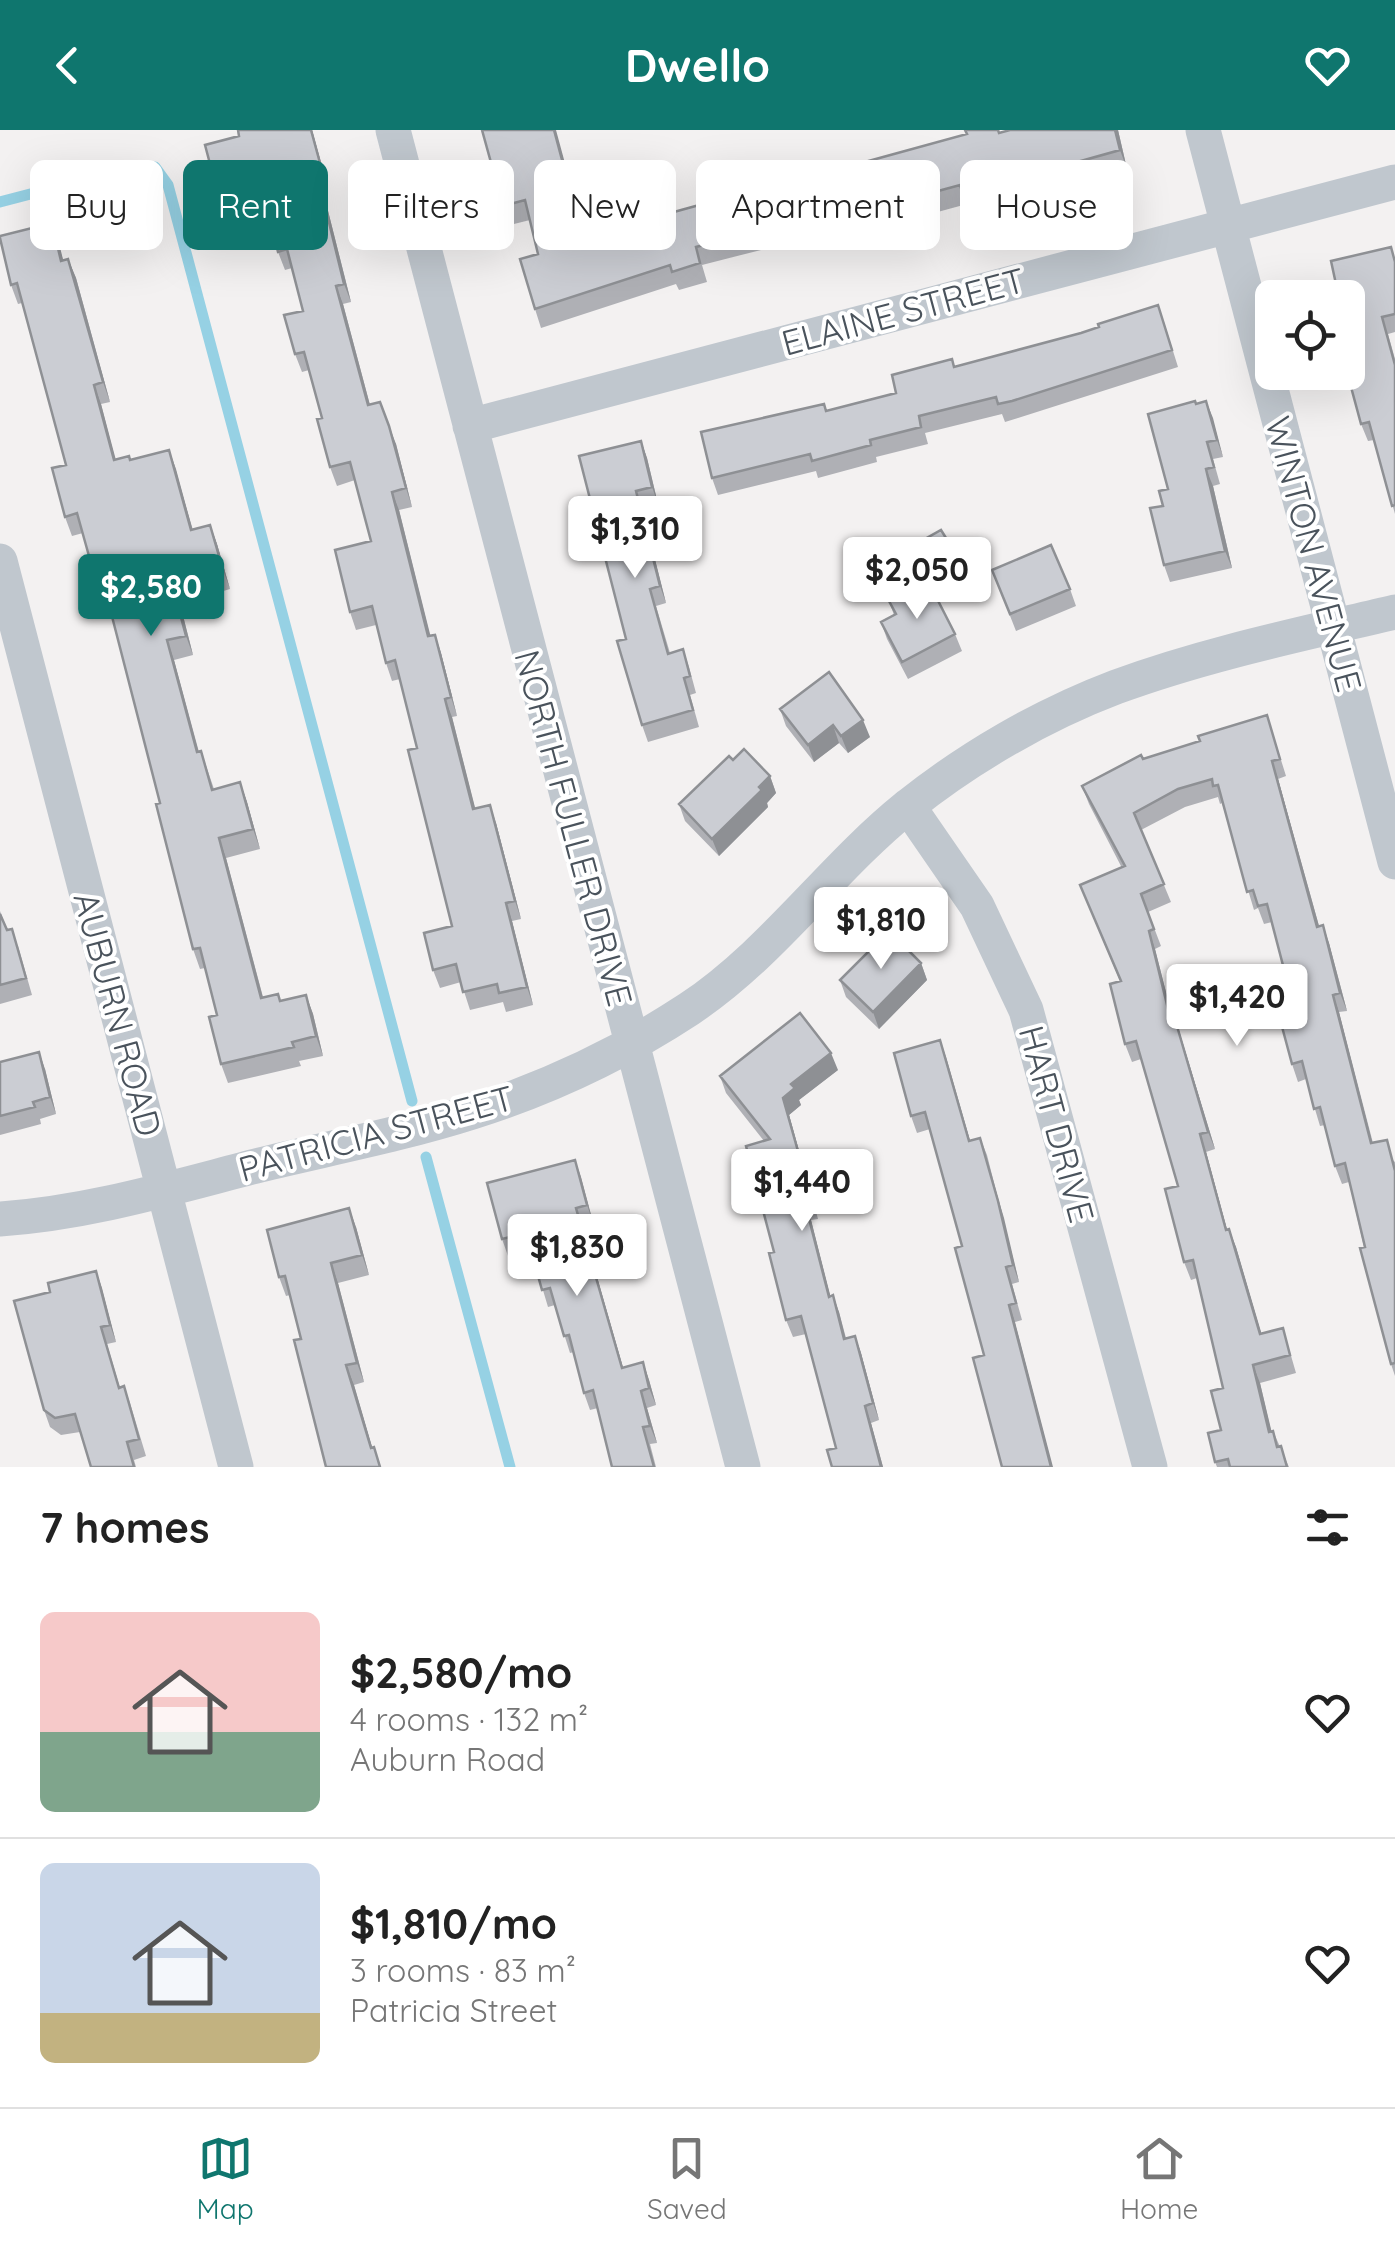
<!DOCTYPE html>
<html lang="en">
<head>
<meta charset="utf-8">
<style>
	:root { --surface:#fff; --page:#f6f6f6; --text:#222; --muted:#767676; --line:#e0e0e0; --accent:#0f766e }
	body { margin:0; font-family:Quicksand,sans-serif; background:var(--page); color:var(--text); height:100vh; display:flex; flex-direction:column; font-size:38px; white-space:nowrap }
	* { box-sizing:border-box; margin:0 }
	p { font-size:32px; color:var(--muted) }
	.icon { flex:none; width:55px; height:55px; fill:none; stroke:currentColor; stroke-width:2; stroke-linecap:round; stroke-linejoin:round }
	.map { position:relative; height:1337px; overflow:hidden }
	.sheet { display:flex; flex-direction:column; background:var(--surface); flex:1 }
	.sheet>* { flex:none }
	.banner { position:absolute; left:30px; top:30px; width:1335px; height:90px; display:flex; gap:20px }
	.tools { position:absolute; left:1255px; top:150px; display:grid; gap:20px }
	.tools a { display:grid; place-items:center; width:110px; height:110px; border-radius:15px; background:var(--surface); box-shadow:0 10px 40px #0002; font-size:50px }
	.price { position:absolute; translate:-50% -85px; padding:0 22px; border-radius:10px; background:#fff; color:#222; font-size:32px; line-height:65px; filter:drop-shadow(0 2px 5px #0008) }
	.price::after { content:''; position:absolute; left:50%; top:60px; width:30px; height:22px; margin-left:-15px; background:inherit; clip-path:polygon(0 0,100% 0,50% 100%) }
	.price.selected { background:var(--accent); color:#fff }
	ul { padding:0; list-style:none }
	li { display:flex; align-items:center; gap:30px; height:250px; padding:0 40px }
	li+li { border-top:2px solid var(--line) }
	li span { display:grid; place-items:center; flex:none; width:280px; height:200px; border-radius:15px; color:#555 }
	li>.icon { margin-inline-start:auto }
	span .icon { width:120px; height:120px; fill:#fffc; stroke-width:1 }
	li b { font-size:42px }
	h2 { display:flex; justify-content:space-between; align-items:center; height:120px; padding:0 40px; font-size:42px }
	.tag { padding:0 35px; border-radius:15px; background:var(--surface); box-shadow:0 10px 40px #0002; font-size:35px; line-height:90px }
	.tag.selected { background:var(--accent); color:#fff }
	header { display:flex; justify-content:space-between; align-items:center; height:130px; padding:0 40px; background:var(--accent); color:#fff; font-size:45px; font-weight:800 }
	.tabs { display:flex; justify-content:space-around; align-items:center; height:140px; border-top:2px solid var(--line); background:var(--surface); font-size:28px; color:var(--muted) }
	.tabs a { display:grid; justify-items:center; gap:5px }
	.tabs .selected { color:var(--accent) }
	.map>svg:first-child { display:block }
</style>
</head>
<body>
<header><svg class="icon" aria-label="back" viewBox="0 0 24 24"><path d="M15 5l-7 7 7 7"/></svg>Dwello<svg class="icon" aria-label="heart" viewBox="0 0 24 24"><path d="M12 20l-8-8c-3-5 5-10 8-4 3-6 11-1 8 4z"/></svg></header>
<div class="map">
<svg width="1395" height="1337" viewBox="0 0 1395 1337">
	<rect width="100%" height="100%" fill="#f3f1f1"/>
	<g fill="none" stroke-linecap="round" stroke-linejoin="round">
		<path stroke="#96d1e4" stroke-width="11" d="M 0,72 L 134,37 L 155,37 L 168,55 L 412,971
			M 426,1027 L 510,1337"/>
		<path stroke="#c0c7ce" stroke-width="35" d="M 393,0 L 743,1337
			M 1203,0 L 1395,732
			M 470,296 L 1395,52
			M 0,431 L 236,1337
			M 908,676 L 977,776 L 1026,880 L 1150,1337
			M 0,1089 C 89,1083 174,1057 260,1035 C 330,1018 403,1004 472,982 C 548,958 622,923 689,879 C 772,824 830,739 907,677 C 968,628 1042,585 1116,557 C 1206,524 1302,504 1395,482"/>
	</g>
	<path fill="#afb0b5" d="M 312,0 L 326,51 L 321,53 L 351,172 L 343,174 L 370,275 L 396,314 L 412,377 L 399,380 L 430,506 L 435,505 L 441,523 L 457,586 L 452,587 L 475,679 L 496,693 L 521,789 L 512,791 L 533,875 L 506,882 L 503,872 L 470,880 L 461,852 L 440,858 L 433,840 L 452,796 L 417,618 L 400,549 L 392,551 L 386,533 L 376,495 L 356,500 L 350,482 L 371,411 L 355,350 L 337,356 L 330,337 L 322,288 L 309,240 L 302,242 L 295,224 L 303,181 L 292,138 L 285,140 L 278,122 L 266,72 L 225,82 L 218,64 Z
		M 1118,0 L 1127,39 L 970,82 L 967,74 L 901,92 L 903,100 L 837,117 L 831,102 L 702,135 L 707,152 L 679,160 L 676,154 L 541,198 L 535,179 L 538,124 L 530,90 L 510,95 L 503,76 L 571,55 L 599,69 L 607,101 L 855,42 L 1001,2 Z
		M 52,93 L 63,130 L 68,129 L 76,148 L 110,272 L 101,274 L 115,329 L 131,330 L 169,320 L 193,400 L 210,395 L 217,414 L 230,459 L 180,474 L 193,525 L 174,530 L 199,622 L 201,621 L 214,659 L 240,652 L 247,672 L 260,719 L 226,728 L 263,867 L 281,871 L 306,865 L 313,884 L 323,926 L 299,931 L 301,936 L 228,953 L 221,934 L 217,885 L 205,838 L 200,839 L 193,819 L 160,673 L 112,487 L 109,489 L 101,469 L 83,403 L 72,406 L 65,387 L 66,335 L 22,173 L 18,174 L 11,155 Z
		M 1395,132 L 1395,202 L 1388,204 L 1395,229 L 1395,384 L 1374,310 L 1368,311 L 1361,294 L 1349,211 Z
		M 1164,192 L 1178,237 L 1018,288 L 1005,292 L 1002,284 L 925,303 L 928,314 L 876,327 L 877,332 L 818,348 L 816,341 L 718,365 L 712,348 L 826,281 L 896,263 L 955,237 Z
		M 1206,271 L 1223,327 L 1213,329 L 1220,354 L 1213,356 L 1232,438 L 1170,452 L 1164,435 L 1163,376 L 1196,274 Z
		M 641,311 L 647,328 L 658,374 L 642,378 L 666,473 L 656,476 L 670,523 L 683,519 L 689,537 L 696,563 L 690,565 L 699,597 L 648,612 L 642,595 L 626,509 L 579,326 Z
		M 909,418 L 961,432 L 967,449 L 936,466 L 955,504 L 962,521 L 908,549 L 887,509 L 881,492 L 894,485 L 889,471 L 925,452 L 915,435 Z
		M 992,440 L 1070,459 L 1076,476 L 1016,501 Z
		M 780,579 L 870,607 L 848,623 L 839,613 L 814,632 L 786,596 Z
		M 1267,585 L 1286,646 L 1278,649 L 1319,796 L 1329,813 L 1347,881 L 1339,882 L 1373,1013 L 1395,1032 L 1395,1246 L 1391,1234 L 1349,1052 L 1342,1054 L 1335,1036 L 1325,995 L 1320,996 L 1306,949 L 1298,952 L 1292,934 L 1297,889 L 1272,792 L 1264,794 L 1258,778 L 1254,780 L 1222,673 L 1220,674 L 1218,667 L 1185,677 L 1141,700 L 1171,772 L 1148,782 L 1161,816 L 1155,819 L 1172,886 L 1174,886 L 1180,904 L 1215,1019 L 1206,1022 L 1227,1100 L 1236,1117 L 1261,1204 L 1283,1198 L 1296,1243 L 1260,1253 L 1271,1301 L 1273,1301 L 1289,1337 L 1217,1337 L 1215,1332 L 1221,1300 L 1223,1258 L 1197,1148 L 1191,1150 L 1184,1132 L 1178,1056 L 1141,929 L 1132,932 L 1125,914 L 1120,851 L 1080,755 L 1122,738 L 1089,674 L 1082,656 L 1143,629 L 1200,611 Z
		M 733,630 L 770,646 L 776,663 L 767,673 L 768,677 L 719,726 L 685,691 L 679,674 Z
		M 0,781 L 7,800 L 18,816 L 32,865 L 0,874 Z
		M 921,833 L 927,850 L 879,899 L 846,867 L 840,850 Z
		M 940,910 L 970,1011 L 980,1008 L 987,1025 L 1019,1152 L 1012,1154 L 1022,1190 L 1015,1192 L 984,1225 L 962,1116 L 930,999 L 917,1003 L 911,986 Z
		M 0,932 L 45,939 L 56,984 L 40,989 L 41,994 L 0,1005 Z
		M 838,940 L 799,970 L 801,975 L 789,985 L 818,1089 L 811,1090 L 830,1166 L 839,1182 L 846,1208 L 855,1206 L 861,1223 L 879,1290 L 871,1293 L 883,1337 L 832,1337 L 836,1318 L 806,1204 L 793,1207 L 786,1190 L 774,1122 L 764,1011 L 726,963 L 720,946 Z
		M 575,1030 L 593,1092 L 582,1095 L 623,1238 L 643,1232 L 649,1250 L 656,1275 L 647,1278 L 657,1313 L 650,1314 L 656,1337 L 612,1337 L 598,1278 L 590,1280 L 584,1263 L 574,1222 L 570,1223 L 555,1175 L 548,1177 L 531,1120 L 508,1126 L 502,1109 Z
		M 356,1097 L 369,1145 L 338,1153 L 364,1252 L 354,1255 L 372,1318 L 374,1317 L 381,1337 L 326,1337 L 301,1209 L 290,1165 L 286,1166 L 279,1147 Z
		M 96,1141 L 116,1212 L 107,1214 L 120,1258 L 124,1256 L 130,1273 L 146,1326 L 134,1330 L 136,1337 L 91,1337 L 80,1302 L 61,1305 L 50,1297 L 44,1280 L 50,1162 Z"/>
	<path fill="#8e9094" d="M 311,0 L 312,0 L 326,51 L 320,33 Z
		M 554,0 L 556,0 L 576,74 L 569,56 Z
		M 1115,0 L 1118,0 L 1127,39 L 1120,20 Z
		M 315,35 L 321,53 L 351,172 L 344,154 Z
		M 592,50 L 599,69 L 611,120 L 605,101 Z
		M 52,93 L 59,113 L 68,150 L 61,131 Z
		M 68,129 L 76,148 L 110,272 L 103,252 Z
		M 336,156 L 343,174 L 375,294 L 368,275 Z
		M 94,255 L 101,274 L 121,349 L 114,330 Z
		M 1206,271 L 1213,288 L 1223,327 L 1217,310 Z
		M 389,296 L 396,314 L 412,377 L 406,358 Z
		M 641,311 L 647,328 L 658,374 L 652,357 Z
		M 169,320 L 176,339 L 198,420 L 191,400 Z
		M 1206,339 L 1213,356 L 1232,438 L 1225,421 Z
		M 636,361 L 642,378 L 666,473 L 660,456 Z
		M 392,362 L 399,380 L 435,524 L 428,506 Z
		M 210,395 L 217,414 L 230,459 L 223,440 Z
		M 172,454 L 180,474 L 193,525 L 186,506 Z
		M 435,505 L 441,523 L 457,586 L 451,567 Z
		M 167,510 L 174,530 L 204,642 L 197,622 Z
		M 445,569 L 452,587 L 480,697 L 473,679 Z
		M 863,590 L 870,607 L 848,623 L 841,606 Z
		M 833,595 L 839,613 L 814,632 L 808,615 Z
		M 1272,631 L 1278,649 L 1324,814 L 1317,797 Z
		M 770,646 L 776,663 L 767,673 L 768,677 L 719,726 L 712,709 Z
		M 240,652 L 247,672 L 260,719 L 253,699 Z
		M 490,675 L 496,693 L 521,789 L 515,771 Z
		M 219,708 L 226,728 L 268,887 L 261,868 Z
		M 506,773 L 512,791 L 533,875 L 527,857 Z
		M 1323,795 L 1329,813 L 1347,881 L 1340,863 Z
		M 1149,801 L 1155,819 L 1177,905 L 1170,887 Z
		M 921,833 L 927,850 L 879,899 L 873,882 Z
		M 306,865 L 313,884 L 323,926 L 316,906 Z
		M 1333,865 L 1339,882 L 1377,1031 L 1371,1013 Z
		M 1174,886 L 1180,904 L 1215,1019 L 1208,1002 Z
		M 940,910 L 946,927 L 975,1028 L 969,1011 Z
		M 39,922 L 45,939 L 56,984 L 50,967 Z
		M 831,923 L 838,940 L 799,970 L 801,975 L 789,985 L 818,1089 L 783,968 L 791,954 Z
		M 1200,1004 L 1206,1022 L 1232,1118 L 1226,1100 Z
		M 980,1008 L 1004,1088 L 1019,1152 L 1013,1135 Z
		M 575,1030 L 581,1047 L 593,1092 L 587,1075 Z
		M 805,1073 L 811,1090 L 835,1184 L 829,1167 Z
		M 349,1078 L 356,1097 L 369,1145 L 362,1125 Z
		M 576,1078 L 582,1095 L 628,1255 L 622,1238 Z
		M 1229,1099 L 1236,1117 L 1267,1222 L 1260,1204 Z
		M 331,1133 L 338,1153 L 364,1252 L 357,1233 Z
		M 96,1141 L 102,1158 L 116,1212 L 110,1195 Z
		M 833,1165 L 839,1182 L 850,1226 L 844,1209 Z
		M 1009,1175 L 1015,1192 L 1053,1337 L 1051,1337 Z
		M 855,1206 L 861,1223 L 879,1290 L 873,1273 Z
		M 643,1232 L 649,1250 L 656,1275 L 649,1258 Z
		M 346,1235 L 354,1255 L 378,1337 L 371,1318 Z
		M 1253,1235 L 1260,1253 L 1276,1320 L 1269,1302 Z
		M 641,1261 L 647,1278 L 657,1313 L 650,1296 Z
		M 865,1276 L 871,1293 L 883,1337 L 881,1337 Z"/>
	<path fill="#cbcdd3" stroke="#8e9094" stroke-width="2.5" d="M 238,0 L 311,0 L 320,33 L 315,35 L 344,154 L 336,156 L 368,275 L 380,272 L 389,296 L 406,358 L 392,362 L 428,506 L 435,505 L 451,567 L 445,569 L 473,679 L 490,675 L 515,771 L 506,773 L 527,857 L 499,863 L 497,854 L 463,862 L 456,834 L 433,840 L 424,803 L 452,796 L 408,620 L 417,618 L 395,530 L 386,533 L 372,476 L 350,482 L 335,420 L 371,411 L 350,332 L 330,337 L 317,289 L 322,288 L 304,222 L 295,224 L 284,185 L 303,181 L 287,119 L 278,122 L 261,53 L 218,64 L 205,15 L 239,6 Z
		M 482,0 L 554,0 L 569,56 L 592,50 L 605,101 L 721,69 L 720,62 L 781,46 L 784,60 L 855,42 L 854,35 L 967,4 L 965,0 L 998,0 L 999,3 L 1010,0 L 1115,0 L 1120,20 L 963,64 L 960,55 L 894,73 L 896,81 L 830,98 L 826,83 L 696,117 L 700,133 L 672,142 L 670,135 L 535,179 L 520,129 L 538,124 L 525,70 L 503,76 Z
		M 52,93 L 61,131 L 68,129 L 103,252 L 94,255 L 114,330 L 129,326 L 130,330 L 169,320 L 191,400 L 210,395 L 223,440 L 172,454 L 186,506 L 167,510 L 197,622 L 201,621 L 212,660 L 240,652 L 253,699 L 219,708 L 261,868 L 278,864 L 280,871 L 306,865 L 316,906 L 292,912 L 294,917 L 221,934 L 209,887 L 217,885 L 200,818 L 193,819 L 156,674 L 160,673 L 107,467 L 101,469 L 77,383 L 65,387 L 52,338 L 66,335 L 17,153 L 11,155 L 0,108 L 0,106 Z
		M 1391,117 L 1395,132 L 1395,184 L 1382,187 L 1395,235 L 1395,375 L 1392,376 L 1369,292 L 1361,294 L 1347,242 L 1348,211 L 1349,211 L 1348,203 L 1348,168 L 1339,168 L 1331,131 Z
		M 1158,175 L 1172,220 L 1012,271 L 998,274 L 996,267 L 919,286 L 921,297 L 870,310 L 871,315 L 812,331 L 810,324 L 712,348 L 701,302 L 824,274 L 826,281 L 896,263 L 892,245 L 952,229 L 954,237 L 1081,203 L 1099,197 L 1098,194 Z
		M 1195,271 L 1196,274 L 1206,271 L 1217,310 L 1207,312 L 1214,337 L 1206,339 L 1225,421 L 1164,435 L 1150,378 L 1163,376 L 1159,361 L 1168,359 L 1148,284 Z
		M 641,311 L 652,357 L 636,361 L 660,456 L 650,459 L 668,524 L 683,519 L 690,546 L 684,548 L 693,580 L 642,595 L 617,511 L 626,509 L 579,326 Z
		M 941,400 L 961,432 L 928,450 L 909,418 Z
		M 1051,415 L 1070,459 L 1010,484 L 992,440 Z
		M 928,451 L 955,504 L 902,532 L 881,492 L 896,484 L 889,471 Z
		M 829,542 L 863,590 L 841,606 L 833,595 L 808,615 L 780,579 Z
		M 1267,585 L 1280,629 L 1272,631 L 1317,797 L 1323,795 L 1340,863 L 1333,865 L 1371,1013 L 1387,1010 L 1395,1041 L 1395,1233 L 1391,1234 L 1360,1118 L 1365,1117 L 1345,1033 L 1335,1036 L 1320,977 L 1314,979 L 1302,931 L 1292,934 L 1281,893 L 1297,889 L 1267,774 L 1258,776 L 1253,760 L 1247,762 L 1218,655 L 1213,656 L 1212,649 L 1178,659 L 1134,683 L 1164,754 L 1141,764 L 1154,799 L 1149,801 L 1170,887 L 1174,886 L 1208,1002 L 1200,1004 L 1226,1100 L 1229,1099 L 1260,1204 L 1283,1198 L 1290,1225 L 1253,1235 L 1269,1302 L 1273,1301 L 1277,1317 L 1281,1316 L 1287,1337 L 1230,1337 L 1228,1329 L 1215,1332 L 1208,1303 L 1221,1300 L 1211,1261 L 1223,1258 L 1193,1130 L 1184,1132 L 1165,1059 L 1178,1056 L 1136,911 L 1125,914 L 1110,854 L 1121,851 L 1080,755 L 1125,736 L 1082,656 L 1141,625 L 1143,629 L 1200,611 L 1198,606 Z
		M 744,619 L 770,646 L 759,657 L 762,660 L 712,709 L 679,674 L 729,626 L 733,630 Z
		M 0,784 L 7,800 L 12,799 L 26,848 L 0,855 Z
		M 889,801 L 921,833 L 873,882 L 840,850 Z
		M 800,883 L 831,923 L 791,954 L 795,958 L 783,968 L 812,1071 L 805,1073 L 829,1167 L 833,1165 L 844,1209 L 855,1206 L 873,1273 L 865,1276 L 881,1337 L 832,1337 L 827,1320 L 836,1318 L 801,1186 L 786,1190 L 769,1123 L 774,1122 L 746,1016 L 770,1009 L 720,946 Z
		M 940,910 L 969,1011 L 980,1008 L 998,1071 L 1013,1135 L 1006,1137 L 1016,1173 L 1009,1175 L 1051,1337 L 1002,1337 L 973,1228 L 984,1225 L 955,1118 L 962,1116 L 925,982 L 911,986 L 894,923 Z
		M 39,922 L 50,967 L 33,972 L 35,977 L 0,986 L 0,932 Z
		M 575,1030 L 587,1075 L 576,1078 L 622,1238 L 643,1232 L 649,1258 L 641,1261 L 650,1296 L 643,1297 L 654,1337 L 612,1337 L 593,1260 L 584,1263 L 569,1205 L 564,1206 L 550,1158 L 542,1160 L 526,1103 L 502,1109 L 487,1053 Z
		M 349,1078 L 362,1125 L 331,1133 L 357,1233 L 346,1235 L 371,1318 L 374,1317 L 380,1337 L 326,1337 L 294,1210 L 301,1209 L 285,1146 L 279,1147 L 267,1100 Z
		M 96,1141 L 110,1195 L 101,1197 L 119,1258 L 124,1256 L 139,1309 L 127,1312 L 134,1337 L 91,1337 L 75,1284 L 55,1288 L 44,1280 L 14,1171 L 50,1162 L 48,1153 Z"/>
	<g text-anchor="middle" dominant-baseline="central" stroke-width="8" stroke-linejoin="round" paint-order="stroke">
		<g font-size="35" fill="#4a535c" stroke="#fff">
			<text transform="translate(903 181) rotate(-15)">ELAINE STREET</text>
			<text transform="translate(1314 424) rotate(75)">WINTON AVENUE</text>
			<text transform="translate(574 698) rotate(75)">NORTH FULLER DRIVE</text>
			<text transform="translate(118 884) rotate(75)">AUBURN ROAD</text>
			<text transform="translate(1057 994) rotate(75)">HART DRIVE</text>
			<text transform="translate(376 1003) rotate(-15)">PATRICIA STREET</text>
		</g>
	</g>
</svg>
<div class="tools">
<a><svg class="icon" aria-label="locate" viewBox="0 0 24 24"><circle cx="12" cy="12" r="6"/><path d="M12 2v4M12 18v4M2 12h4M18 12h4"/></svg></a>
</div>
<b class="price" style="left:635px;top:451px">$1,310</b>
<b class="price" style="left:917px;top:492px">$2,050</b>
<b class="price selected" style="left:151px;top:509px">$2,580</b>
<b class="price" style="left:881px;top:842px">$1,810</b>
<b class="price" style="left:1237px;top:919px">$1,420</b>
<b class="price" style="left:802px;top:1104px">$1,440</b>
<b class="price" style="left:577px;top:1169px">$1,830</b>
<div class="banner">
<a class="tag">Buy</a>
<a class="tag selected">Rent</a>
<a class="tag">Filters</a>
<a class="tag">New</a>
<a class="tag">Apartment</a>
<a class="tag">House</a>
</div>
</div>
<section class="sheet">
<h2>7 homes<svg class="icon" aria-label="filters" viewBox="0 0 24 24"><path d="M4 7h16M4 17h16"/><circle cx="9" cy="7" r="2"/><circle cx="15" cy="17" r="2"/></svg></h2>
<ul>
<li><span style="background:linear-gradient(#f6c9c9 60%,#7fa58c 0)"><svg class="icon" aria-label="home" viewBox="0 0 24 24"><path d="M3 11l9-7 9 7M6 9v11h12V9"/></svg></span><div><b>$2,580/mo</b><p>4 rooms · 132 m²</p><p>Auburn Road</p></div><svg class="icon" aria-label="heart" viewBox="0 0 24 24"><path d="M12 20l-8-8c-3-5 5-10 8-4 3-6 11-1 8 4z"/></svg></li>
<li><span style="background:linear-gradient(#c9d6e8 75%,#c2b280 0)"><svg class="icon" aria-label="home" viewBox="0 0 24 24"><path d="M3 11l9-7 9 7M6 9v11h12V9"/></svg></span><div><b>$1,810/mo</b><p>3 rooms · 83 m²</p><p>Patricia Street</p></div><svg class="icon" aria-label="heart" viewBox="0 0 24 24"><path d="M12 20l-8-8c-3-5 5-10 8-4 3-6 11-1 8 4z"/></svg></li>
</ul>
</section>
<nav class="tabs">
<a class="selected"><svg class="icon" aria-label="map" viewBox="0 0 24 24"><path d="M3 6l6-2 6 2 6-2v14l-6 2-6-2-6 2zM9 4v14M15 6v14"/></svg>Map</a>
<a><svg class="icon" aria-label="saved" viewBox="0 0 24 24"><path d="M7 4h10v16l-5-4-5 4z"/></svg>Saved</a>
<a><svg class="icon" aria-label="home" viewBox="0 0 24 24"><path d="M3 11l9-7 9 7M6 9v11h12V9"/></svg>Home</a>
</nav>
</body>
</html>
